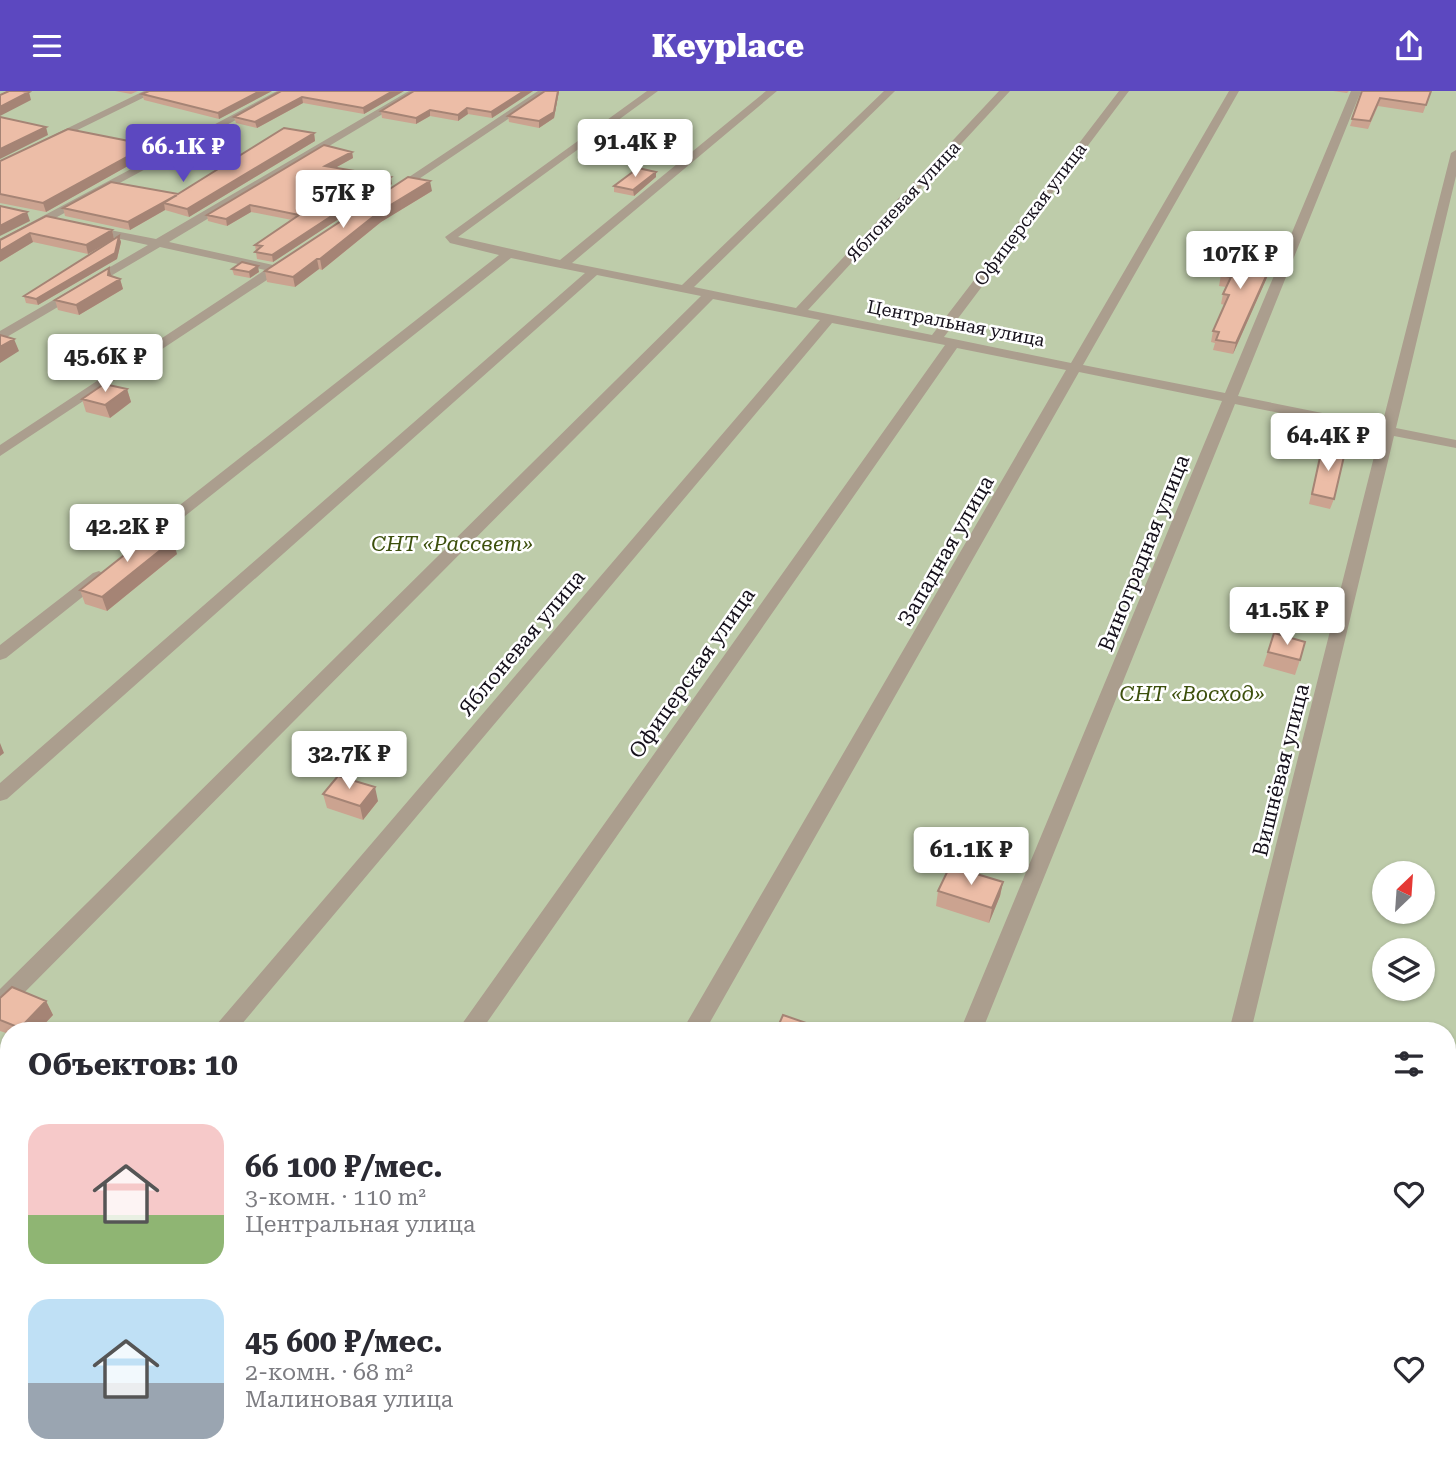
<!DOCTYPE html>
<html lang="ru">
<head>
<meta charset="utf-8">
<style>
	:root { --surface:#fff; --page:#f7f7f7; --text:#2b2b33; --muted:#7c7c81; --accent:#5c48c0 }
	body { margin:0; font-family:"Roboto Serif",serif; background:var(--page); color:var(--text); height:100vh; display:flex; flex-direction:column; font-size:26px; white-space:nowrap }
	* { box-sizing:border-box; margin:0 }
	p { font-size:23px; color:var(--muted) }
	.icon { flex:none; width:38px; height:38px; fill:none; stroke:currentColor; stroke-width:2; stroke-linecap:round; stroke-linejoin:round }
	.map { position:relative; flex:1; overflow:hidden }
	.panel { position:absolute; left:0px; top:931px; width:1456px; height:448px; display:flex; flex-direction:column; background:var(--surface); border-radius:28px 28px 0 0; box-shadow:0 2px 5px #0004 }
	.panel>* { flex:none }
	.needle { width:46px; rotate:25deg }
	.tools { position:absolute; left:1372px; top:770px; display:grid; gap:14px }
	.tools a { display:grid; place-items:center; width:63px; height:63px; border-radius:50%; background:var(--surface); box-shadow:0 2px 5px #0004; font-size:35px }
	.price { position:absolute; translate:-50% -60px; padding:0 16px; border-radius:7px; background:#fff; color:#222; font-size:23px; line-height:46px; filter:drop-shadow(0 2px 4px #0008) }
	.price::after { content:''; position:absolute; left:50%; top:42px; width:21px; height:16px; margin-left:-10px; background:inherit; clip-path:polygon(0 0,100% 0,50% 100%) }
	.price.on { background:var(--accent); color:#fff }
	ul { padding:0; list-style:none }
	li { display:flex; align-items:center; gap:21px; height:175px; padding:0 28px }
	li span { display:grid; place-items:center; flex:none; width:196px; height:140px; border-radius:21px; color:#555 }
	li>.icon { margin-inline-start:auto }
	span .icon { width:84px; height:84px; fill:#fffc; stroke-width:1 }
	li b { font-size:30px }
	h2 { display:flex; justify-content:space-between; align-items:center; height:84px; padding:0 28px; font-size:30px }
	header { display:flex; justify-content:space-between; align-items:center; height:91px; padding:0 28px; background:var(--accent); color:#fff; font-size:32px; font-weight:800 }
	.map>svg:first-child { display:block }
</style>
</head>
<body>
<header><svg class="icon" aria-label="menu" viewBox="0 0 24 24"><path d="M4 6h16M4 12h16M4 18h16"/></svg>Keyplace<svg class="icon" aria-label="share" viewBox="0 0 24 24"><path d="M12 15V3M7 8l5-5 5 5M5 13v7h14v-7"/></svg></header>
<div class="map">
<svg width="1456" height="1379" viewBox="0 0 1456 1379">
	<rect width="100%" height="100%" fill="#f4eefc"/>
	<path fill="#beccaa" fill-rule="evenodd" d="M 0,0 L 1456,0 L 1456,1379 L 722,1379 L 700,1370 L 1447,1370 L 1447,940 L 9,940 L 9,990 L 0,988 ZM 1384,782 L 1423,782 L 1423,821 L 1384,821 ZM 1384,859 L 1423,859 L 1423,898 L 1384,898 Z"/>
	<path fill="#9bd7dd" d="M 0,1093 L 9,1096 L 9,1370 L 676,1370 L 699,1379 L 0,1379 Z"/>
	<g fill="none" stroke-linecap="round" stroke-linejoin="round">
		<path fill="#ab9e8e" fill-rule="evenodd" d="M 144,0 L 157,0 L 0,77 L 0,70 Z
			M 277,0 L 289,0 L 0,157 L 0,148 Z
			M 409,0 L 421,0 L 169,151 L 273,174 L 287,166 L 291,167 L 291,173 L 0,365 L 0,354 L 265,179 L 160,156 L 0,250 L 0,240 L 148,154 L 84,140 L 84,134 L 156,148 Z
			M 538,0 L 550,0 L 395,104 L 385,102 Z
			M 647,0 L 658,0 L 458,146 L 560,169 L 766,0 L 777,0 L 572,172 L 682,194 L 884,0 L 895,0 L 694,196 L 796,217 L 999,0 L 1010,0 L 808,219 L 932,244 L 1119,0 L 1129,0 L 944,246 L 1071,272 L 1229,0 L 1239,0 L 1083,274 L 1225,302 L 1351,0 L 1361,0 L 1238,305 L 1382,334 L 1451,62 L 1456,59 L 1456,85 L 1396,337 L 1456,349 L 1456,357 L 1394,345 L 1251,940 L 1229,940 L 1380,342 L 1235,313 L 982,940 L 960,940 L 1222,310 L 1079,281 L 705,940 L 682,940 L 1066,279 L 957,257 L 481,940 L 457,940 L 945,254 L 832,232 L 236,940 L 211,940 L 820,229 L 713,208 L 8,918 L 0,921 L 0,898 L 701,205 L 597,184 L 7,708 L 0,710 L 0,692 L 585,182 L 511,167 L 137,463 L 125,463 L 123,460 L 125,457 L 499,164 L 450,152 L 445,146 Z
			M 99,480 L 107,485 L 105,488 L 6,567 L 0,569 L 0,554 L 93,482 Z
			M 0,978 L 9,980 L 9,1000 L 0,998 Z
			M 1447,1330 L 1456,1332 L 1456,1360 L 1447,1358 Z"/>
	</g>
	<path fill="#cba390" d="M 115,0 L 138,0 L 131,3 Z
		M 272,0 L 219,28 L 144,9 L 142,3 Z
		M 281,0 L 404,0 L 364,23 L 303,12 L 257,37 L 236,32 L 234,26 Z
		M 533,0 L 492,27 L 468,23 L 458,30 L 430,25 L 416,33 L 382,27 L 381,20 Z
		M 545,0 L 559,0 L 554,27 L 539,37 L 509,31 L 508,25 Z
		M 1333,0 L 1349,0 L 1347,2 Z
		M 1362,0 L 1431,0 L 1423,22 L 1378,15 L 1368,38 L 1350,35 Z
		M 314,42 L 315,50 L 189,126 L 165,119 L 130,139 L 65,125 L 63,117 L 178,103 Z
		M 149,54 L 151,62 L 46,121 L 0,112 L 0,70 Z
		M 352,61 L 353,67 L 335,77 L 392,93 L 273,171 L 257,168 L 255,154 L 292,129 L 251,121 L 227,135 L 208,130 L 207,124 Z
		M 656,81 L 656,86 L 634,105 L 614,101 L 614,95 Z
		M 432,100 L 381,131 L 322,179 L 319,178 L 295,196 L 267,191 L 265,180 Z
		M 46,125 L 112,139 L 114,148 L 119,145 L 121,151 L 117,168 L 38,214 L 26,212 L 24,205 L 112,150 L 88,163 L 33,151 L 0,171 Z
		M 1254,165 L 1252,169 L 1272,172 L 1269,182 L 1233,263 L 1213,259 L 1215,252 L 1211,251 L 1213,240 L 1225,214 L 1221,213 L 1223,203 L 1226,196 L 1219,195 L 1221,184 Z
		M 232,178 L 259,181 L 250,187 L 234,184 Z
		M 112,185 L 120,188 L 123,198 L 79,224 L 58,219 L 55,209 Z
		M 127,298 L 131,311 L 110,327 L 86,321 L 82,308 Z
		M 1322,357 L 1334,408 L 1330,418 L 1309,413 Z
		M 123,460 L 177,463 L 107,520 L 85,513 L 80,499 L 125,464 Z
		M 1274,542 L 1300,569 L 1295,584 L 1263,575 Z
		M 323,703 L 378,710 L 363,729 L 327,717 Z
		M 1003,791 L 1000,805 L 989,832 L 936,815 L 938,800 Z
		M 0,907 L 46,910 L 53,924 L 38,940 L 9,940 L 9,943 L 0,940 Z
		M 1447,982 L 1456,985 L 1456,1050 L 1447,1046 Z
		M 1380,1370 L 1431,1370 L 1432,1379 L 1380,1379 Z"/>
	<path fill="#a58475" d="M 260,0 L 272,0 L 219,28 L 218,22 Z
		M 393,0 L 404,0 L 364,23 L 363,17 Z
		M 524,0 L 533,0 L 492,27 L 491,21 Z
		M 558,0 L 559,0 L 554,27 L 539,37 L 539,30 Z
		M 29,1 L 31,9 L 0,25 L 0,16 Z
		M 302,6 L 303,12 L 257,37 L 255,31 Z
		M 467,17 L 468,23 L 458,30 L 458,24 Z
		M 430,19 L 430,25 L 416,33 L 416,27 Z
		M 46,36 L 48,44 L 0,68 L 0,58 Z
		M 314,42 L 315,50 L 189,126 L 187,118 Z
		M 149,54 L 151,62 L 46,121 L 43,112 Z
		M 352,61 L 353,67 L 326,82 L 325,75 Z
		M 656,81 L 656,86 L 634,105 L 633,99 Z
		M 391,86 L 392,93 L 273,171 L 272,164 Z
		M 430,90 L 432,100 L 381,131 L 322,179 L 320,168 L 379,121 Z
		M 177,104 L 164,112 L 165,119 L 130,139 L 128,131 Z
		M 250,114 L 251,121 L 227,135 L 226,128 Z
		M 27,121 L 30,130 L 0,145 L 0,135 Z
		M 112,139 L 114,148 L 88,163 L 86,154 Z
		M 30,142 L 33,151 L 0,171 L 0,160 Z
		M 119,145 L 121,151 L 117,168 L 38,214 L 36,208 Z
		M 317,168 L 319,178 L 295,196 L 293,186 Z
		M 1272,172 L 1269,182 L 1233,263 L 1236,252 Z
		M 258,175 L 259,181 L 250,187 L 249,181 Z
		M 109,177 L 112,187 L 120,188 L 123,198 L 79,224 L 76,214 L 108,184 Z
		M 14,248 L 19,260 L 0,272 L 0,256 Z
		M 127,298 L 131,311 L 110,327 L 105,314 Z
		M 173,449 L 177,463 L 107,520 L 102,506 Z
		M 0,652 L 4,662 L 0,665 Z
		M 375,696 L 378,710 L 363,729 L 360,715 Z
		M 1003,791 L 1000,805 L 989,832 L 992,817 Z
		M 46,910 L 53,924 L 38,940 L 21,940 L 20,937 Z"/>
	<path fill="#ecbda7" stroke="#a58475" stroke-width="2" d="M 9,0 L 22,0 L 29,1 L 0,16 L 0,4 Z
		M 149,0 L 260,0 L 218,22 L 142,3 Z
		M 281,0 L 393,0 L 363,17 L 302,6 L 255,31 L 234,26 Z
		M 414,0 L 524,0 L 491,21 L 467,17 L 458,24 L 430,19 L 416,27 L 381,20 Z
		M 545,0 L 558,0 L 554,21 L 539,30 L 508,25 Z
		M 1362,0 L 1431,0 L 1426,14 L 1380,7 L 1370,30 L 1352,28 Z
		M 0,26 L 46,36 L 0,58 Z
		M 284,37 L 314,42 L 187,118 L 164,112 L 177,104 L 128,131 L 63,117 L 111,91 L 178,103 Z
		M 68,38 L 149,54 L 43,112 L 0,103 L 0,70 Z
		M 324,54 L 352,61 L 325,75 L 391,86 L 272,164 L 255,161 L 262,155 L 255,154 L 299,124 L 250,114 L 226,128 L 207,124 Z
		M 638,77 L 656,81 L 633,99 L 614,95 Z
		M 408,86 L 430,90 L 379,121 L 320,168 L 317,168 L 293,186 L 265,180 Z
		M 0,115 L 27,121 L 0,135 Z
		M 46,125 L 112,139 L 86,154 L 30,142 L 0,160 L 0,149 Z
		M 119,145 L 115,162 L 36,208 L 24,205 Z
		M 1237,151 L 1257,154 L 1250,169 L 1272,172 L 1236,252 L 1216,249 L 1219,241 L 1213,240 L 1229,204 L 1223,203 L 1231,186 L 1221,184 Z
		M 242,171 L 258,175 L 249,181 L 232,178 Z
		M 109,177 L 108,184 L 120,188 L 76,214 L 55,209 Z
		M 0,244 L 14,248 L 0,256 Z
		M 104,293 L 127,298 L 105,314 L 82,308 Z
		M 1322,357 L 1345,361 L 1334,408 L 1312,403 Z
		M 145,443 L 173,449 L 102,506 L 80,499 L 128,461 L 123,460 Z
		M 1274,542 L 1305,551 L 1300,569 L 1268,561 Z
		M 338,685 L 375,696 L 360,715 L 323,703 Z
		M 950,775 L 1003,791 L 992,817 L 938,800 Z
		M 12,896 L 46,910 L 20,937 L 0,929 L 0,907 Z
		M 783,924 L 818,936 L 816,940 L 776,940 Z
		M 1447,982 L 1456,985 L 1456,1033 L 1447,1030 Z
		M 1389,1370 L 1431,1370 L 1432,1379 L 1390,1379 Z"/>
	<g text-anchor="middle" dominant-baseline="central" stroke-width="5" stroke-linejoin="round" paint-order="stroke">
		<g font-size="18" fill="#15101b" stroke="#fff">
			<text transform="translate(903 110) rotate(-47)">Яблоневая улица</text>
			<text transform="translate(1030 123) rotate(-53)">Офицерская улица</text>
			<text transform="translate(956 232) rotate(11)">Центральная улица</text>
		</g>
		<g font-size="21" font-style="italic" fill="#3c4f0c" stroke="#fff">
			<text x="452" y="453">СНТ «Рассвет»</text>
			<text x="1192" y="603">СНТ «Восход»</text>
		</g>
		<g font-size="21" fill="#15101b" stroke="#fff">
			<text transform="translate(946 460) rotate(-60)">Западная улица</text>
			<text transform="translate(1144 462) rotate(-68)">Виноградная улица</text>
			<text transform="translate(522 552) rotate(-50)">Яблоневая улица</text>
			<text transform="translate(692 582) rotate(-55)">Офицерская улица</text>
			<text transform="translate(1281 679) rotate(-76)">Вишнёвая улица</text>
		</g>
	</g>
</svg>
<div class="tools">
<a><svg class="needle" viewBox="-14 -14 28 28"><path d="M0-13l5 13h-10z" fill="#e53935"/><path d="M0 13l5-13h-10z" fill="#7c7c81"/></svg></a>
<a><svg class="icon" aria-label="layers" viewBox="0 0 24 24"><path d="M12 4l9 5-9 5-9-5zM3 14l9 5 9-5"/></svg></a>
</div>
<b class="price" style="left:635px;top:88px">91.4K ₽</b>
<b class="price on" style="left:183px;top:93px">66.1K ₽</b>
<b class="price" style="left:343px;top:139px">57K ₽</b>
<b class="price" style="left:1240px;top:200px">107K ₽</b>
<b class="price" style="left:105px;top:303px">45.6K ₽</b>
<b class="price" style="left:1328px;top:382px">64.4K ₽</b>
<b class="price" style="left:127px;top:473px">42.2K ₽</b>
<b class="price" style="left:1287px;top:556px">41.5K ₽</b>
<b class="price" style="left:349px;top:700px">32.7K ₽</b>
<b class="price" style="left:971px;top:796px">61.1K ₽</b>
<section class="panel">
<h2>Объектов: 10<svg class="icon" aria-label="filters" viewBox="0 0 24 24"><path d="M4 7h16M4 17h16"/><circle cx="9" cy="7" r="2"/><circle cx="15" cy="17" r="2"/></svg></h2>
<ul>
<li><span style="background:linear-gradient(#f6c9c9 65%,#8fb573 0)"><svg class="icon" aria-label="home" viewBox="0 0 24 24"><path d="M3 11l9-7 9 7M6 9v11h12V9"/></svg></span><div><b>66 100 ₽/мес.</b><p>3-комн. · 110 m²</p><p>Центральная улица</p></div><svg class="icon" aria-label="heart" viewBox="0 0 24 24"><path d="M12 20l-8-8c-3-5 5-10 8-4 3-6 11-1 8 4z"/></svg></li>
<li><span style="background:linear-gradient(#bfe0f5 60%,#9aa5b1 0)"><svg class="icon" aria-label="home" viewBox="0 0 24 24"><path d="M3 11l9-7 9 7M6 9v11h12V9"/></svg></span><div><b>45 600 ₽/мес.</b><p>2-комн. · 68 m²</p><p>Малиновая улица</p></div><svg class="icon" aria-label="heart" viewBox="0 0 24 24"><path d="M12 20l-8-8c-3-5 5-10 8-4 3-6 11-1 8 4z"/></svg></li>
</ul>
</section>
</div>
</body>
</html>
